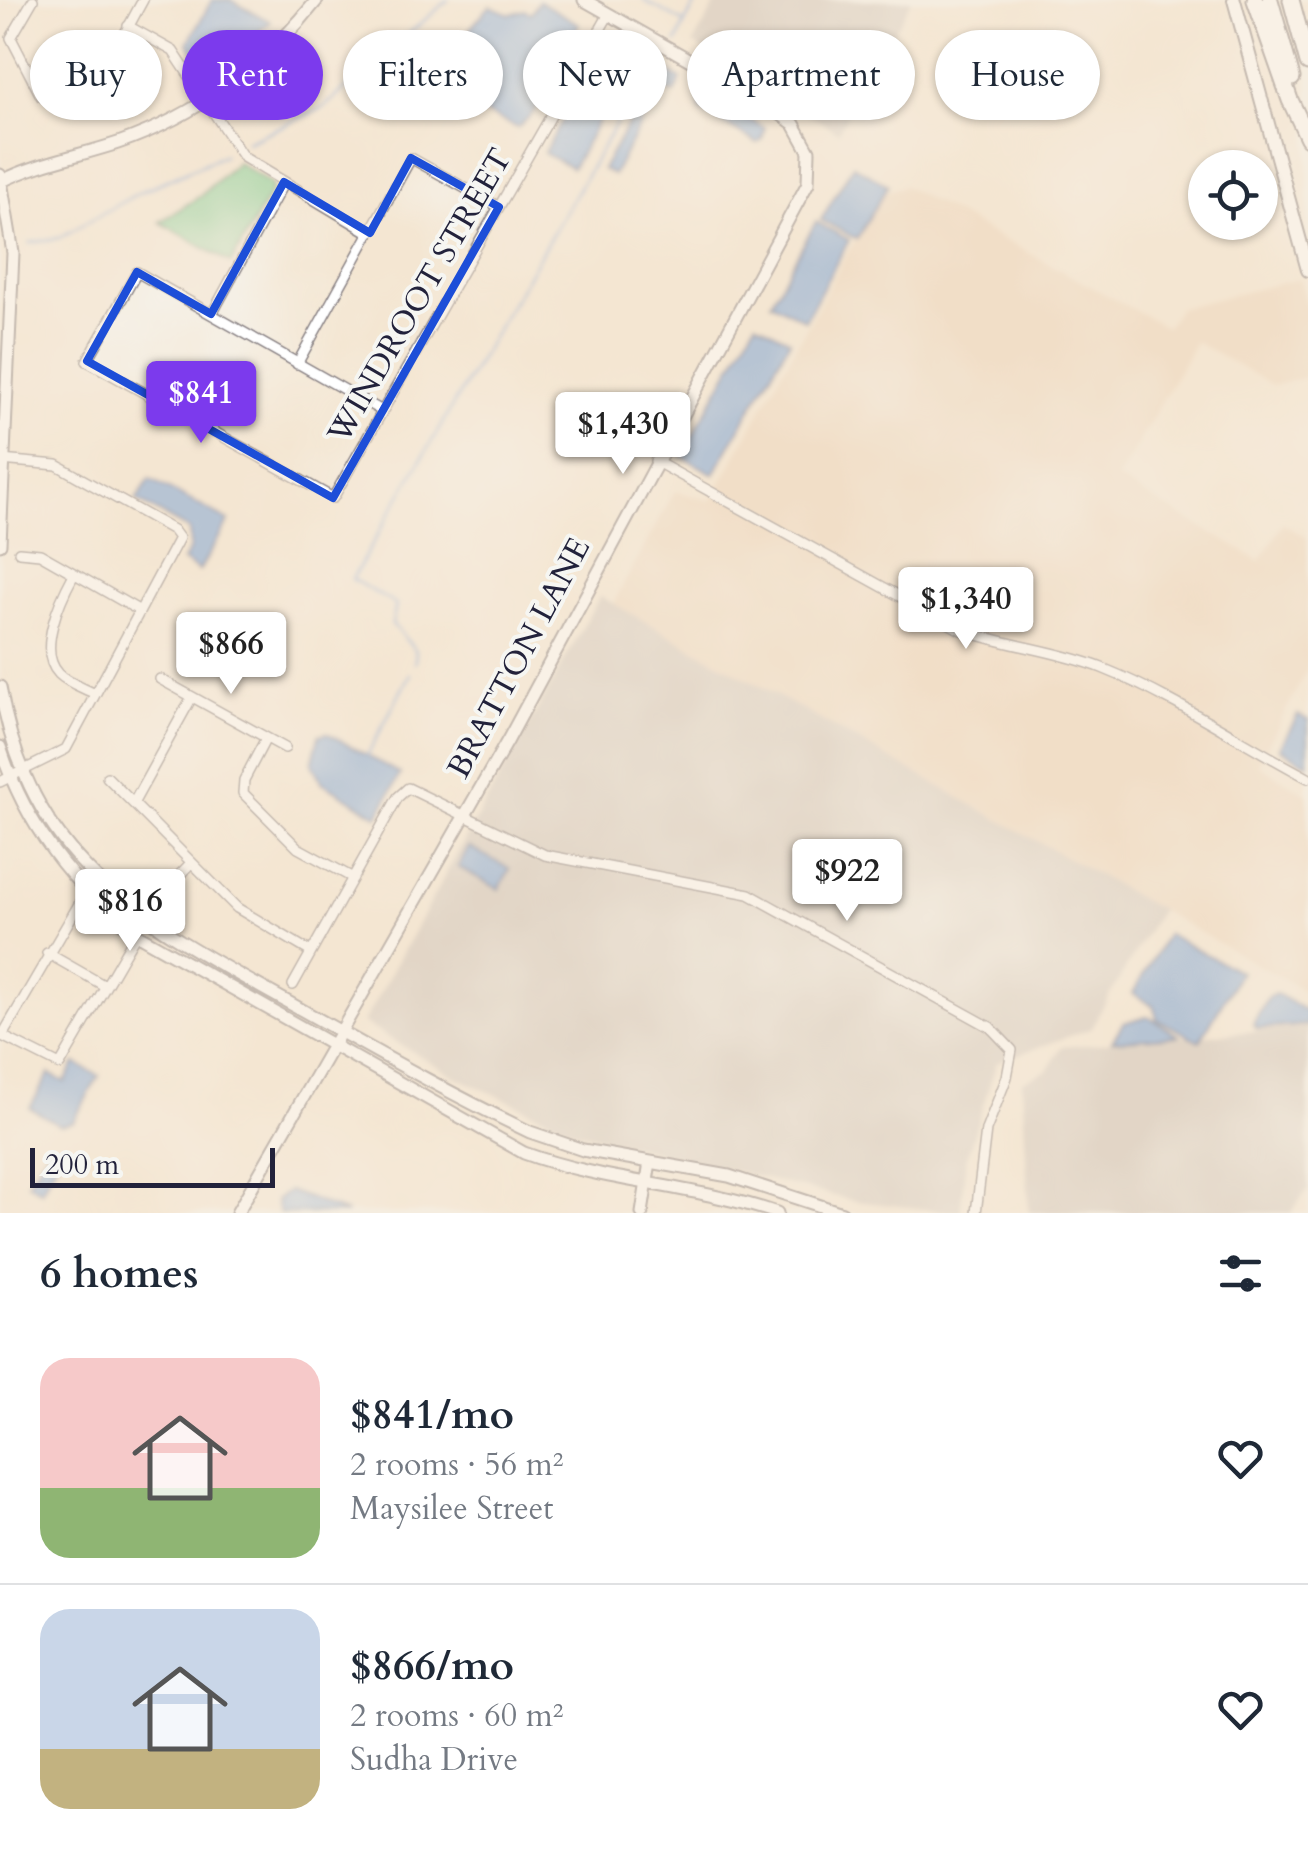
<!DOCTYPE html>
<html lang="en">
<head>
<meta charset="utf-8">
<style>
	:root { --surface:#fff; --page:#f2f2f3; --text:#1f2937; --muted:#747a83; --line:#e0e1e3; --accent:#7c3aed }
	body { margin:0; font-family:Cardo,serif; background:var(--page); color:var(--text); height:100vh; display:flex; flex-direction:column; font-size:38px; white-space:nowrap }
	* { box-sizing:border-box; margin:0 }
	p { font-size:32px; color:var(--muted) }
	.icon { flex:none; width:55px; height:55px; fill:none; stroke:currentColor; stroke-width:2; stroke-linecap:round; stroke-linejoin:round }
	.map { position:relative; height:1213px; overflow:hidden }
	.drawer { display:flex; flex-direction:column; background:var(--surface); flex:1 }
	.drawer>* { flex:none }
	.guide { position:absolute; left:30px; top:30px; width:1250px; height:90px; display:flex; gap:20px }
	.tools { position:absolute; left:1188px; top:150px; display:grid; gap:20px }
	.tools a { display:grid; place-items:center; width:90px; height:90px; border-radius:50%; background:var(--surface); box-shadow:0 2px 8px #0004; font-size:50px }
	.scale { position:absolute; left:30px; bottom:25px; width:245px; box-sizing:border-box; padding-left:10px; border:5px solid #22223b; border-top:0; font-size:28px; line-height:35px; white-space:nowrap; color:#22223b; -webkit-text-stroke:8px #f6f6f2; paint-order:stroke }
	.price { position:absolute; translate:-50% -85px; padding:0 22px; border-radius:10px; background:#fff; color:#222; font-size:32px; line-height:65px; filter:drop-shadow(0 2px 5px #0008) }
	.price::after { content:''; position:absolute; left:50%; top:60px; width:30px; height:22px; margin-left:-15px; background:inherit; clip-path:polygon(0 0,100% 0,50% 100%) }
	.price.active { background:var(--accent); color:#fff }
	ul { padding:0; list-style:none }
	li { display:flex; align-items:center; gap:30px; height:250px; padding:0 40px }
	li+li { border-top:2px solid var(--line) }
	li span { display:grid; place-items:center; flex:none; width:280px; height:200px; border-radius:30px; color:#555 }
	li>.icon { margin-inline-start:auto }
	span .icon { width:120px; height:120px; fill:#fffc; stroke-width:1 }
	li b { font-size:42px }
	h2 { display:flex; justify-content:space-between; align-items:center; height:120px; padding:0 40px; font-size:42px }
	.pill { padding:0 35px; border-radius:45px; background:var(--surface); box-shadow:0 2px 8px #0004; font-size:35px; line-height:90px }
	.pill.active { background:var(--accent); color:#fff }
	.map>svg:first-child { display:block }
</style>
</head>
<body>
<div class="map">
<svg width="1308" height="1213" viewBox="0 0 1308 1213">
	<rect width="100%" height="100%" fill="#f6f6f2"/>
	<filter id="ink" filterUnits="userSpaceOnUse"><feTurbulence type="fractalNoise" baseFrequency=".01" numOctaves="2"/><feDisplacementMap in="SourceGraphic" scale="20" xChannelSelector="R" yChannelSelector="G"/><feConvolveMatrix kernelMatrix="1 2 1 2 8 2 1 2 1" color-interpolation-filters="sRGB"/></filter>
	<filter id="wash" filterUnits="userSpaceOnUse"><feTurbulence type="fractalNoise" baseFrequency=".0048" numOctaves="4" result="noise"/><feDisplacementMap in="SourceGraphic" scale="40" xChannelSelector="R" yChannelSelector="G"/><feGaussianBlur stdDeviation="2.25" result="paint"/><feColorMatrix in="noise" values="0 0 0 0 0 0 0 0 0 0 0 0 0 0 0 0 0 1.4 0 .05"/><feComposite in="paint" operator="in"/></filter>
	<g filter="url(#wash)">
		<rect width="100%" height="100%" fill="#f4e6d2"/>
		<path fill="#eed6bb" d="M 904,186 L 1166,327 L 1179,308 L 1299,279 L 1308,308 L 1308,376 L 1274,386 L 1195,342 L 1118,479 L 1260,561 L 1283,524 L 1308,538 L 1308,668 L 1258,764 L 1308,795 L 1308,993 L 613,604 L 675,491 L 711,501 L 880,194 Z"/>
		<path fill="#ccc2b9" d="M 718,0 L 912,0 L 838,132 L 693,44 Z
			M 600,596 L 1160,910 L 1090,1029 L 997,1062 L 966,1158 L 960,1213 L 854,1201 L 576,1131 L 456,1077 L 363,1023 Z
			M 1308,1027 L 1308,1189 L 1291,1213 L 1029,1213 L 1022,1081 L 1048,1070 L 1061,1047 Z"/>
		<path fill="#78cd91" stroke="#4d7866" stroke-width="2.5" d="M 237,162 L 271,184 L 272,190 L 231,263 L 160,222 L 200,196 Z"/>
		<path fill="#6e9cd6" stroke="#485f88" stroke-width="2.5" d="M 212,0 L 230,0 L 271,22 L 207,69 L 188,43 Z
			M 539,1 L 579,24 L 536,110 L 518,128 L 420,84 L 490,6 L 510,14 L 525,10 L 531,13 Z
			M 661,68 L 681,79 L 675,93 L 660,90 L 613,175 L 602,169 Z
			M 590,82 L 613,95 L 572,168 L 544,153 L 578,93 L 583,95 Z
			M 706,94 L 765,128 L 762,140 L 757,143 L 700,110 L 698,98 Z
			M 853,165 L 888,185 L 857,239 L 821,220 Z
			M 816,222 L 849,240 L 805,320 L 771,302 Z
			M 756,322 L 790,340 L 714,474 L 681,456 Z
			M 150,479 L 229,521 L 199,571 L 183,561 L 190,548 L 189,530 L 136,500 Z
			M 1298,715 L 1308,720 L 1308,764 L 1280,748 Z
			M 327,733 L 400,774 L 378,816 L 322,782 L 312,764 L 319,735 Z
			M 469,847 L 510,869 L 499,889 L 458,867 Z
			M 1167,934 L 1240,972 L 1200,1041 L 1157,1019 L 1154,1006 L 1133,993 Z
			M 1276,994 L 1308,1012 L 1308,1025 L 1257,1029 L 1253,1024 L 1268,997 Z
			M 1148,1016 L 1179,1036 L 1112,1041 L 1123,1023 Z
			M 75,1063 L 99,1076 L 73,1122 L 60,1125 L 30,1108 L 49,1074 L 65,1082 Z
			M 50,1146 L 62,1153 L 41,1191 L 28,1183 Z
			M 289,1191 L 347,1213 L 279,1213 L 276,1200 Z"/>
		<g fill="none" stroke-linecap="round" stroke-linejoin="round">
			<path stroke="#6e9cd6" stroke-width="2.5" d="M 643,0 L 685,23 L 698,0
				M 676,43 L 685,23
				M 246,142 L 323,108 L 448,0
				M 30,243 L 59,238 L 140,192 L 224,155
				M 415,663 L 416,651 L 392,624 L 396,605 L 352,579 L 653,60 L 667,54
				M 367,756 L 410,674"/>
		</g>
	</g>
	<g filter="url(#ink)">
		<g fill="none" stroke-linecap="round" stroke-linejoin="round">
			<defs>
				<path id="minor" d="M 33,0 L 11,38 L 41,96 C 109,77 110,59 143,0
					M 128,26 L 173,51 L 243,157 L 370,233
					M 212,314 L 284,182
					M 297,364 L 411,158 L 499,207
					M 382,411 L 137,272 L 87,361 L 333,498 L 609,14
					M 599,431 L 611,431 L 628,445
					M 655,461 L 959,629 C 1006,646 1056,650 1102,668 C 1174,697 1240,742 1308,778
					M 19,552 L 40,554 L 140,611
					M 73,576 C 61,598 36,651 59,674 C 68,683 84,688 95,694
					M 160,679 L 285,748
					M 266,738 L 244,780 L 243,793 L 298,848 L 353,878
					M 107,777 L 237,908 L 311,952
					M 0,782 L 66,749 L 179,538 L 173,530 L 57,465 L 1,460
					M 134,802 L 192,697
					M 86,892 L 2,1036 L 60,1065 L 136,934
					M 145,922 L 160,895 L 191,863
					M 47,953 L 105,986
					M 293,985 L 398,797 L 408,788 L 545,855 L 749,894 L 990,1027 L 1012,1050 L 1007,1077 L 986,1130 L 976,1213"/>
				<path id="tertiary" d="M 0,175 L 13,253 L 0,544
					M 0,182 C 37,163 79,156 118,143 C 196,116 266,65 317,0
					M 0,687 C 31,873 154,927 302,1010 C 377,1052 452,1095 530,1132 L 583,1150 L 729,1176 L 842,1213
					M 0,747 C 25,824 72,886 136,934 L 524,1153 C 606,1183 694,1185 777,1213
					M 237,1213 L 508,740 L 808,183 L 809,151 L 794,124 L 764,102 L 584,0
					M 642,1213 L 650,1162"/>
				<path id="secondary" d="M 1234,0 L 1308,270"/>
				<path id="motorway" d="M 1255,0 L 1290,100 L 1308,138
					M 1270,0 L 1292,78
					M 1291,0 L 1308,63"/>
			</defs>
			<use href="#minor" stroke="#8b8486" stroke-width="12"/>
			<use href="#tertiary" stroke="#8b8486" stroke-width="15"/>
			<use href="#secondary" stroke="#8b8486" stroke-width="16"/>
			<use href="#motorway" stroke="#8b8486" stroke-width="19"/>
			<use href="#minor" stroke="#fff" stroke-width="9"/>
			<use href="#tertiary" stroke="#fff" stroke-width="11"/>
			<use href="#secondary" stroke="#fff" stroke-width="12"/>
			<use href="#motorway" stroke="#fff" stroke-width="15"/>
		</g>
	</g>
	<path d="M0 0H1308V1213H0ZM 411,158 L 499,207 L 333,498 L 87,361 L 137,272 L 211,314 L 284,182 L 370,233 Z" fill="#f4e6d2" fill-opacity=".55" fill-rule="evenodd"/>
	<path fill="none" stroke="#1d4ed8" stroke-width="8" stroke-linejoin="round" d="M 411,158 L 499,207 L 333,498 L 87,361 L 137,272 L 211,314 L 284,182 L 370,233 Z"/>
	<g text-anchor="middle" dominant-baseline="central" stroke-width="8" stroke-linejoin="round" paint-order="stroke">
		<g font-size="32" fill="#22223b" stroke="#f6f6f2">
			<text transform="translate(420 296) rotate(-60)">WINDROOT STREET</text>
			<text transform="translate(519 658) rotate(-62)">BRATTON LANE</text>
		</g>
	</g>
</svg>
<div class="tools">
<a><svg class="icon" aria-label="locate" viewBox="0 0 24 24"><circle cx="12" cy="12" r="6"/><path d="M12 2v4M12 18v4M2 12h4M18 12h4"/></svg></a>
</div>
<div class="scale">200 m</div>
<b class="price active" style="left:201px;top:446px">$841</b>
<b class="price" style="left:623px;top:477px">$1,430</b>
<b class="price" style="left:966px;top:652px">$1,340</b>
<b class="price" style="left:231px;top:697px">$866</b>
<b class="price" style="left:847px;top:924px">$922</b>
<b class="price" style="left:130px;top:954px">$816</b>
<div class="guide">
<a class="pill">Buy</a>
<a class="pill active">Rent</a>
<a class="pill">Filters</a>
<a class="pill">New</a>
<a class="pill">Apartment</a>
<a class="pill">House</a>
</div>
</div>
<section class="drawer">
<h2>6 homes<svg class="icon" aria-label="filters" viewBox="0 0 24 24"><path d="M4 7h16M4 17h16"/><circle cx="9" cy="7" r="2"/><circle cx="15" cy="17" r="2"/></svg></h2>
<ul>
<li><span style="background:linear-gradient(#f6c9c9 65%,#8fb573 0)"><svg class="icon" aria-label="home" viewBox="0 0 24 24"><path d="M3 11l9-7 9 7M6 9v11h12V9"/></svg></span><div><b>$841/mo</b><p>2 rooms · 56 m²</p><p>Maysilee Street</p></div><svg class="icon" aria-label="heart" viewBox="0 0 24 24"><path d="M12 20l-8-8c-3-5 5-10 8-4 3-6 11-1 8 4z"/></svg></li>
<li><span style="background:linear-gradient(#c9d6e8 70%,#c2b280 0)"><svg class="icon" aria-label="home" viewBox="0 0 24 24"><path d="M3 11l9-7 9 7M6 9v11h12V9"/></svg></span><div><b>$866/mo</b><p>2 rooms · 60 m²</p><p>Sudha Drive</p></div><svg class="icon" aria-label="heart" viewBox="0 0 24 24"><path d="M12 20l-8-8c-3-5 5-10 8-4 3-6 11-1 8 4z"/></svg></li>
</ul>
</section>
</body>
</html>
